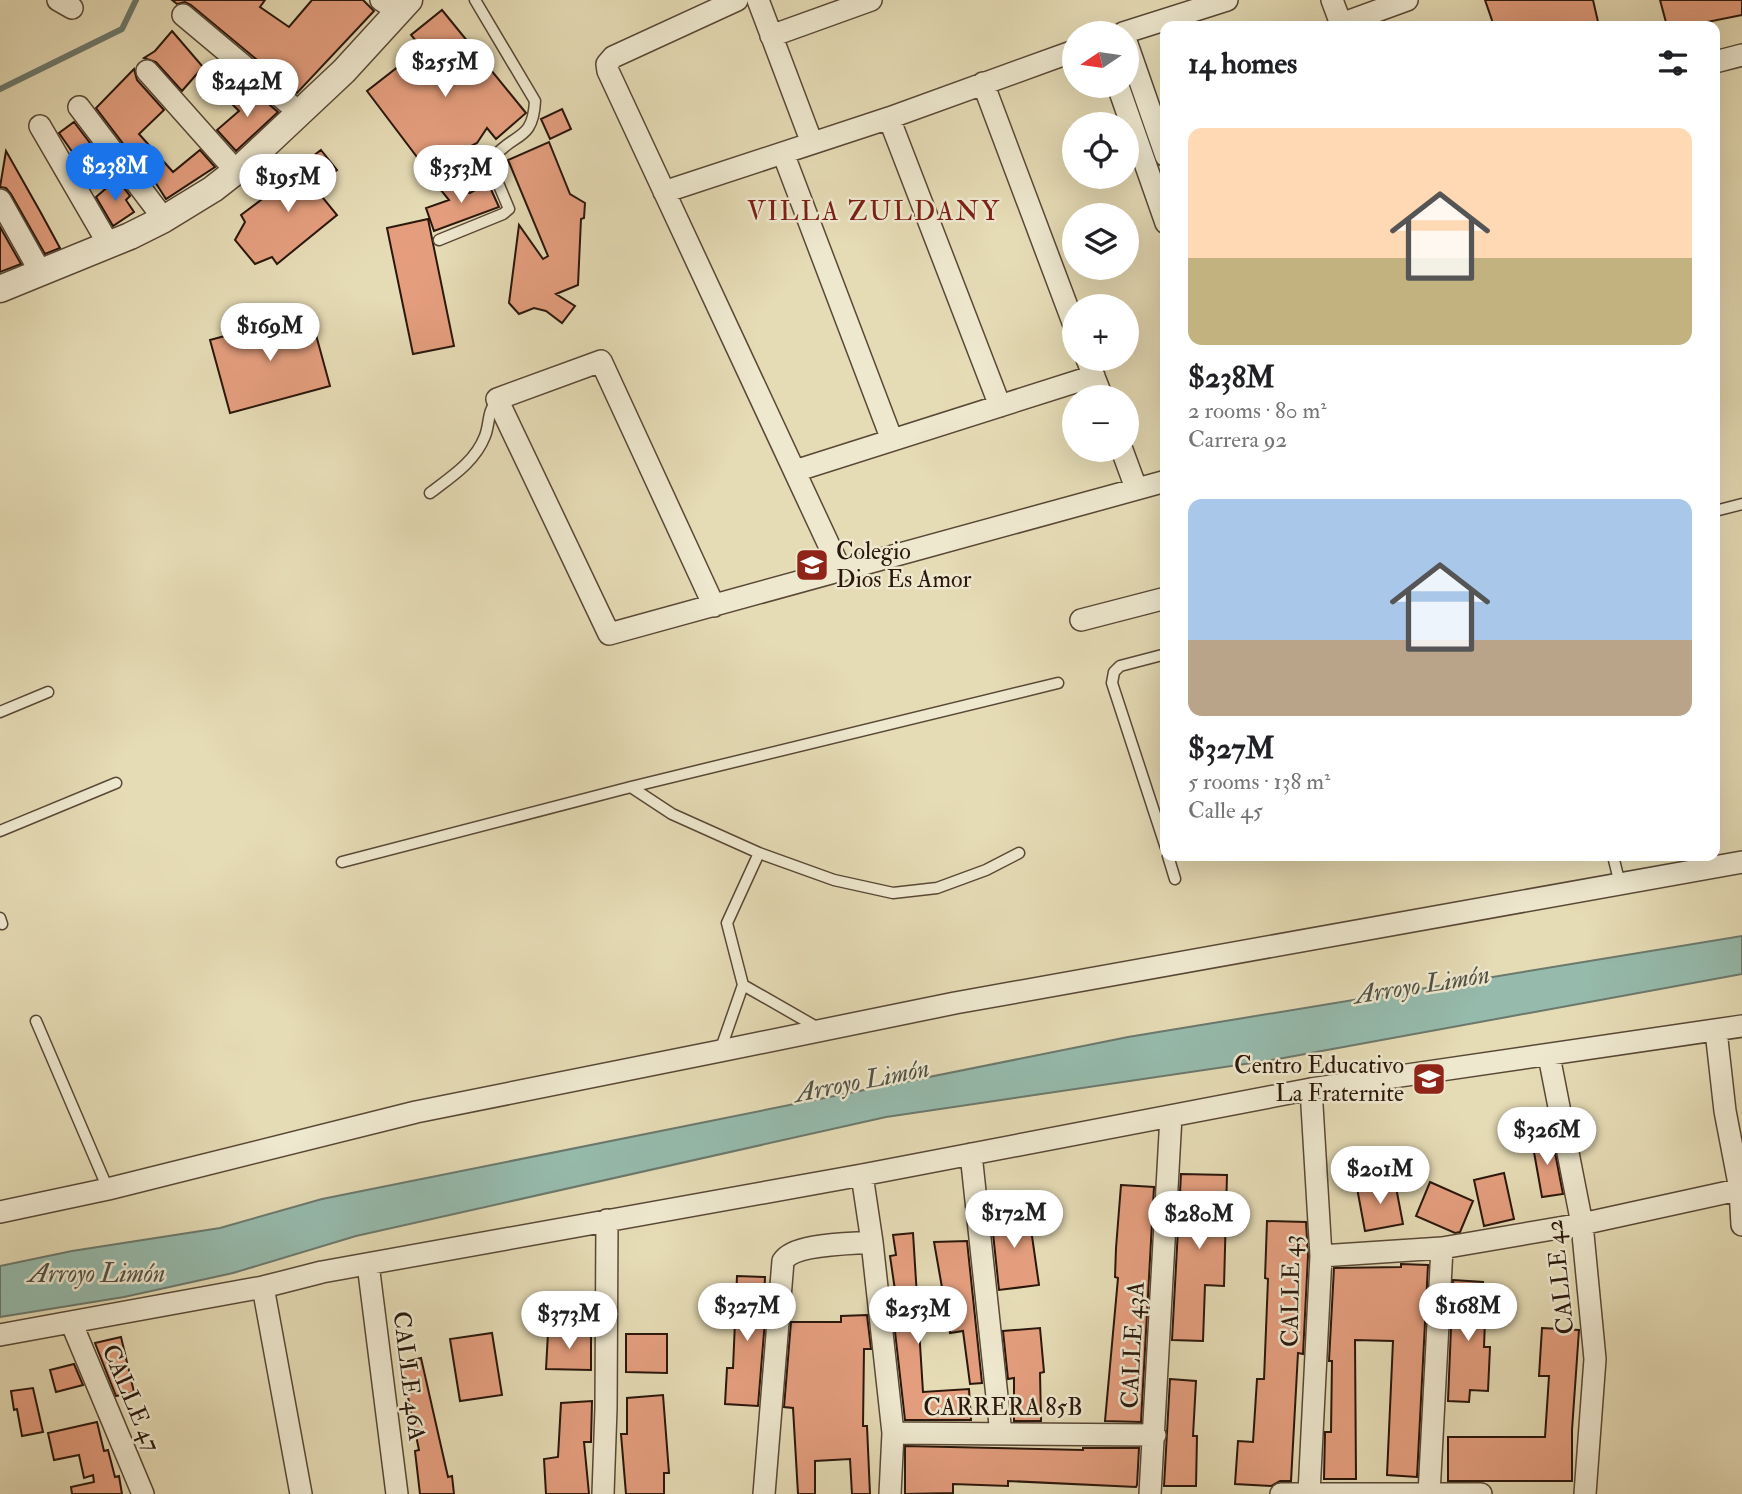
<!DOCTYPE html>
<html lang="en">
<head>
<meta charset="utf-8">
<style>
	:root { --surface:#fff; --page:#f6f6f6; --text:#202124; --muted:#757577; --accent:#1a73e8 }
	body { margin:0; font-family:"IM FELL Double Pica",serif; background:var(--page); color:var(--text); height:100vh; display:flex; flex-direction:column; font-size:26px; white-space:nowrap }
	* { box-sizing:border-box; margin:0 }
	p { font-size:23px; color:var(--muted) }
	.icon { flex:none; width:38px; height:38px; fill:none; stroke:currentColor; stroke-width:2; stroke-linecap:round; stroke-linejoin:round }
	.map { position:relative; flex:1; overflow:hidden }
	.sheet { position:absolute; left:1160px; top:21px; width:560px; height:840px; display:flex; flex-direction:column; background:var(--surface); border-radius:14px; box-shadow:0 7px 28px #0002 }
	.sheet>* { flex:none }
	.needle { width:46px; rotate:257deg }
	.controls { position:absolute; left:1062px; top:21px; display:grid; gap:14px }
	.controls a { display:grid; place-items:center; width:77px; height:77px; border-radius:50%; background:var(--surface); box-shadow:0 7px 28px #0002; font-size:35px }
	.price { position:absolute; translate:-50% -60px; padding:0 16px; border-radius:24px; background:#fff; color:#222; font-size:23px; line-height:46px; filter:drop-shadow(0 2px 4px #0008) }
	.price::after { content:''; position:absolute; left:50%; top:42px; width:21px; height:16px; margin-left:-10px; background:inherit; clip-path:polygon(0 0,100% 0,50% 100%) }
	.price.on { background:var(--accent); color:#fff }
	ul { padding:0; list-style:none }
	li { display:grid; align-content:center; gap:14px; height:371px; padding:0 28px }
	li span { display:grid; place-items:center; height:217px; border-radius:14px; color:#555 }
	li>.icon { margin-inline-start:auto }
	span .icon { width:126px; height:126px; fill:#fffc; stroke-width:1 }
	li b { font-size:30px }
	h2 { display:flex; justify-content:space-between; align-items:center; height:84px; padding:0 28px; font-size:30px }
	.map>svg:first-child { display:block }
</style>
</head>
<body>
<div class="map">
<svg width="1742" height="1494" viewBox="0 0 1742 1494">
	<rect width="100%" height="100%" fill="#e5dbb5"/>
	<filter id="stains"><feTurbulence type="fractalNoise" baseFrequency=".00286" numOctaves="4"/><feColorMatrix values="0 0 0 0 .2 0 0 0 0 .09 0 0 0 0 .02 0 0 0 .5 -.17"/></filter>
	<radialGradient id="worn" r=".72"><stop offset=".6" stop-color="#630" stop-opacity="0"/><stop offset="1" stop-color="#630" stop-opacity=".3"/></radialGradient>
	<path fill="#96bbad" stroke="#6b796d" stroke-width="2" d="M 1742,936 L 1742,974 L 1278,1059 L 886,1117 L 356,1236 L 233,1273 L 124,1297 L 0,1317 L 0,1266 L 72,1251 L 220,1228 L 322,1199 L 1128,1037 Z"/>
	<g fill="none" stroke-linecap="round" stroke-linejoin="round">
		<path stroke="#6b796d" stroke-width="6" d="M 0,89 L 122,29 L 136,0"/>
	</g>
	<path fill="#e49e7e" stroke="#2a170c" stroke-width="2" d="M 172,0 L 265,0 L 260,7 L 289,27 L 312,0 L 363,0 L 374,11 L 297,93 L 191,5 L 185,2 L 177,4 Z
		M 1485,0 L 1593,0 L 1599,26 L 1494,26 Z
		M 1660,0 L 1742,0 L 1742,15 L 1707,22 L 1708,26 L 1667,26 Z
		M 442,10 L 526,113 L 496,139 L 487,128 L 477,143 L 463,150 L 471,160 L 439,186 L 367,91 L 422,48 L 411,35 Z
		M 172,31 L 203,67 L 182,91 L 156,62 L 144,58 L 155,51 Z
		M 134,69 L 137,80 L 164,110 L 139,134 L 173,172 L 200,150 L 215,167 L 166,199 L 152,177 L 150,179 L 96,108 Z
		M 249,87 L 278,112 L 236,151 L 217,130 L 239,111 L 232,104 Z
		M 562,109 L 571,129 L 550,139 L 541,119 Z
		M 74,122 L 96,151 L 80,163 L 59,133 Z
		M 549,142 L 570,194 L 585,203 L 584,218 L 581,219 L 578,285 L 556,294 L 575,306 L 562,323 L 546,311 L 534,308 L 519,314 L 509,303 L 519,225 L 543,259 L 548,256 L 508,160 Z
		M 321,150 L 337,170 L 314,187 L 337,215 L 277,264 L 272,257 L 255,264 L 235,240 L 245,222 L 241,215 L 301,170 L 299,167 Z
		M 6,151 L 41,213 L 60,248 L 45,254 L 11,194 L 6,188 L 0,187 Z
		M 465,178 L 459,185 L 463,192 L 470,193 L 488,183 L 499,207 L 434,231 L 426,208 L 449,200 L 440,189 Z
		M 117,179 L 130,196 L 126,200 L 134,212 L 113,226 L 96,197 Z
		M 428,219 L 454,346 L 413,354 L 387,228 Z
		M 0,227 L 21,264 L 0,272 Z
		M 310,313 L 330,386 L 230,413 L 210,340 Z
		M 1552,1137 L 1563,1194 L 1542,1197 L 1532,1141 Z
		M 1504,1173 L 1514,1219 L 1484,1226 L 1474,1180 Z
		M 1181,1174 L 1227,1175 L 1224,1286 L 1205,1285 L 1203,1341 L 1172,1340 Z
		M 1395,1182 L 1403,1224 L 1365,1231 L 1357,1188 Z
		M 1430,1182 L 1473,1201 L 1460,1232 L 1455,1233 L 1416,1216 Z
		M 1121,1185 L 1154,1187 L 1141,1422 L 1105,1421 L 1118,1278 L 1115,1277 L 1116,1248 Z
		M 1028,1208 L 1039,1285 L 999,1290 L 991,1214 Z
		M 1267,1221 L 1306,1222 L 1308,1256 L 1303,1354 L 1298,1353 L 1291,1481 L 1280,1481 L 1271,1486 L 1235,1484 L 1238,1441 L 1253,1442 L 1257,1379 L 1264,1379 L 1268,1279 L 1265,1278 Z
		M 913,1233 L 923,1392 L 969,1389 L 971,1420 L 905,1420 L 892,1305 L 897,1304 L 890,1256 L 896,1255 L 893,1235 Z
		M 967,1241 L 982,1383 L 970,1384 L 963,1331 L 950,1333 L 934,1242 Z
		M 1401,1264 L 1428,1265 L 1417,1477 L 1387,1475 L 1393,1341 L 1355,1340 L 1356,1479 L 1324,1479 L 1325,1432 L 1331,1432 L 1332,1361 L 1329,1361 L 1334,1268 L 1401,1267 Z
		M 737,1276 L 765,1277 L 763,1320 L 765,1320 L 758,1406 L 725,1404 L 727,1368 L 733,1368 Z
		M 1453,1280 L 1483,1282 L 1481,1321 L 1485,1320 L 1484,1347 L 1490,1347 L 1488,1391 L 1470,1390 L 1469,1402 L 1448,1401 Z
		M 867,1315 L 871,1349 L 864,1349 L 863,1426 L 867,1426 L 870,1494 L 852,1494 L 850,1459 L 815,1461 L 815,1494 L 798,1494 L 793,1408 L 784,1407 L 791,1322 L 841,1322 L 841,1316 Z
		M 1040,1328 L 1044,1372 L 1040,1373 L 1041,1421 L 1014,1421 L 1014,1378 L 1008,1379 L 1003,1331 Z
		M 1542,1328 L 1579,1330 L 1572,1430 L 1572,1481 L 1448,1481 L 1448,1437 L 1545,1437 L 1549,1376 L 1539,1376 Z
		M 492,1333 L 502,1395 L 460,1401 L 450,1339 Z
		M 548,1333 L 591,1333 L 591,1370 L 546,1369 Z
		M 626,1334 L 667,1334 L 667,1373 L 626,1372 Z
		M 121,1337 L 134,1392 L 116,1396 L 95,1343 Z
		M 421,1358 L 448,1477 L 452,1476 L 454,1494 L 420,1494 L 415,1451 L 419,1450 L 401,1363 Z
		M 74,1364 L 83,1385 L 56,1392 L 50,1370 Z
		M 1170,1379 L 1196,1381 L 1193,1436 L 1197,1436 L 1196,1486 L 1164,1486 Z
		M 33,1388 L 43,1432 L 22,1436 L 17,1409 L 14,1410 L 11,1391 Z
		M 663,1395 L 669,1473 L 664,1473 L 664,1494 L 626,1494 L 621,1434 L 627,1434 L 627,1398 Z
		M 592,1401 L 591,1442 L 584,1442 L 589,1494 L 546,1494 L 544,1459 L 558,1457 L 561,1403 Z
		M 97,1422 L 104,1451 L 108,1450 L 115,1477 L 119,1476 L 122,1494 L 72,1494 L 71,1487 L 94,1482 L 93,1475 L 84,1478 L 79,1455 L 54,1460 L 48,1433 Z
		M 905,1446 L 1083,1450 L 1083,1448 L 1139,1448 L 1137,1485 L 1136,1487 L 1008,1481 L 1008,1486 L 953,1484 L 953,1493 L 905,1494 Z"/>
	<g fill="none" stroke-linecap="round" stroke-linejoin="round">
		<defs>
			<path id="service" d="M 467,186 L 493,171
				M 439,240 L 503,214 L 509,209 L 493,171 L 493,158 C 514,132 533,142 535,101 L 475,0
				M 430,493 C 451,477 475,462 485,436 C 490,423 487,412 497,400
				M 1715,511 L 1742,504
				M 1166,654 L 1120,666 L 1114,672 L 1112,683 L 1166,848
				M 0,712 L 48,692
				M 631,787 L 672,814 L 759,853 L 727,923 L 743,985 L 820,1029
				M 0,831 L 116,783
				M 759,853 L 834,880 L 893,893 L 937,888 L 986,870 L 1019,853
				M 1168,856 L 1175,879
				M 1613,856 L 1620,884
				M 342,862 L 631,787 L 1058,683
				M 0,918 L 2,924
				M 36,1021 L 108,1189
				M 720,1051 L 743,985"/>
			<path id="minor" d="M 58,0 L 72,8
				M 381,0 L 398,11
				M 737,0 L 613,57 L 607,64 L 608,71 L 841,571
				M 758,0 L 812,143
				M 1332,0 L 1341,24 L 1407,0
				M 183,15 L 300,113
				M 1123,33 L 1227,0
				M 771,36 L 871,0
				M 1127,44 L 1166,156
				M 1715,62 L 1742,55
				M 147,71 L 236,171
				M 983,83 L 1074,325
				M 1118,86 L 1166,223
				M 79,107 L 164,219
				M 889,118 L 1000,406
				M 40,126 L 109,245
				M 783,153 L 892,440
				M 664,192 L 889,118 L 1074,51
				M 0,200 L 41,273
				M 1087,359 L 1102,397
				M 1122,450 L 1136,488
				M 795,471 L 1094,376
				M 714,606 L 601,361 L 497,399 L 609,634 L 1166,481
				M 1081,620 L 1166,598
				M 1716,1031 L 1725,1111 L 1740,1189 L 1742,1225
				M 1549,1056 L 1582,1224 L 1595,1359 L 1585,1494
				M 971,1154 L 1001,1434
				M 862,1175 L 872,1242 L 893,1433 L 890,1494
				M 0,1212 L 108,1189 L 416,1112 L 720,1051 L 955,1003 L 1742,862
				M 1321,1256 L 1442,1248 L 1582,1224 L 1742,1189
				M 368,1264 L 397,1494
				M 263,1287 L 301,1494
				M 71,1322 L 143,1494
				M 0,1335 L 263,1287 L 322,1272 L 862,1175 L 1311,1089 L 1742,1026
				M 893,1433 L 1155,1435
				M 1309,1493 L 1321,1256 L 1311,1089
				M 603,1494 L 606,1408 L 607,1220
				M 764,1494 L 783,1261 C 794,1243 851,1244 872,1242
				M 1150,1494 L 1171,1116
				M 1281,1494 L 1481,1494
				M 1429,1494 L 1442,1248"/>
			<path id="tertiary" d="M 0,289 L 130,236 L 164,219 L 213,189 L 245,164 L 344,71 L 409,0"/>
		</defs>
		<use href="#service" stroke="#594836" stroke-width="13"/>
		<use href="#minor" stroke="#594836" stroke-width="24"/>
		<use href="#tertiary" stroke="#594836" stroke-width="29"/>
		<use href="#service" stroke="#eee8cf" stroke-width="10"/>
		<use href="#minor" stroke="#eee8cf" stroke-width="21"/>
		<use href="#tertiary" stroke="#eee8cf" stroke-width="26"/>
	</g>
	<defs>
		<symbol id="school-square" viewBox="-11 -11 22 22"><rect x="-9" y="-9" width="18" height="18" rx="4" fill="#8f2418" stroke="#eee8cf"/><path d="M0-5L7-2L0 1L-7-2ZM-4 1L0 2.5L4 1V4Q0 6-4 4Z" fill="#fff"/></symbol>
	</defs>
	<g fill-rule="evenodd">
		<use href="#school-square" x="793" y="546" width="38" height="38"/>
		<use href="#school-square" x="1410" y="1060" width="38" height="38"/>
	</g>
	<g text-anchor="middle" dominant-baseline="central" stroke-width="5" stroke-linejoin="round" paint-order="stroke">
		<g font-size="24" fill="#2a170c" stroke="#eee8cf" text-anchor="start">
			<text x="836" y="551">Colegio<tspan x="836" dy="28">Dios Es Amor</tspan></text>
			<text x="1404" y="1065" text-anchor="end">Centro Educativo<tspan x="1404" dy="28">La Fraternite</tspan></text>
		</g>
		<g font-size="24" fill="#2a170c" stroke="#eee8cf">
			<text transform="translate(1560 1277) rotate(-96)">CALLE 42</text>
			<text transform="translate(1291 1291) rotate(-89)">CALLE 43</text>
			<text transform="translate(1133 1345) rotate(-87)">CALLE 43A</text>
			<text transform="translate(409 1376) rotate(83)">CALLE 46A</text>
			<text transform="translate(131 1398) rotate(67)">CALLE 47</text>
			<text x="1003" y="1407">CARRERA 85B</text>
		</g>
		<g font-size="26" letter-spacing="2" fill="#7a1f14" stroke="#eee8cf">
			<text x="874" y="212">VILLA ZULDANY</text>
		</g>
		<g font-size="26" font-style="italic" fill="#505044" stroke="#eee8cf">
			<text transform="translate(1422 985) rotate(-9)">Arroyo Limón</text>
			<text transform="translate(862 1081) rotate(-11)">Arroyo Limón</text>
			<text x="97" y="1274">Arroyo Limón</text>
		</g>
	</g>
	<rect width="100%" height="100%" filter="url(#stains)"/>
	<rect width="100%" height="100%" fill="url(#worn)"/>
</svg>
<div class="controls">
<a><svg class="needle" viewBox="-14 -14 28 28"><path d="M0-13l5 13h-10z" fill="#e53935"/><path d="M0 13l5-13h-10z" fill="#757577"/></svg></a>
<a><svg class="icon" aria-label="locate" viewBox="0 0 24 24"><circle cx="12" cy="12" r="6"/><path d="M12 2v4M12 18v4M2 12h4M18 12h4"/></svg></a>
<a><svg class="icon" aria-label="layers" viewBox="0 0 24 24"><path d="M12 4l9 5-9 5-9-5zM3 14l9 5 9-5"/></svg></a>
<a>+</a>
<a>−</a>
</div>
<b class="price" style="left:445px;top:99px">$255M</b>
<b class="price" style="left:247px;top:119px">$242M</b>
<b class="price on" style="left:115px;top:203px">$238M</b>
<b class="price" style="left:461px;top:205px">$353M</b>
<b class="price" style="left:288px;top:214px">$195M</b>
<b class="price" style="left:270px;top:363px">$169M</b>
<b class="price" style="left:1547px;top:1167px">$326M</b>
<b class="price" style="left:1380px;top:1206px">$201M</b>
<b class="price" style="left:1014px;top:1250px">$172M</b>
<b class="price" style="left:1199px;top:1251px">$280M</b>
<b class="price" style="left:747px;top:1343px">$327M</b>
<b class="price" style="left:1468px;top:1343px">$168M</b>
<b class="price" style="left:918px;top:1346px">$253M</b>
<b class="price" style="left:569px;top:1351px">$373M</b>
<section class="sheet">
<h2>14 homes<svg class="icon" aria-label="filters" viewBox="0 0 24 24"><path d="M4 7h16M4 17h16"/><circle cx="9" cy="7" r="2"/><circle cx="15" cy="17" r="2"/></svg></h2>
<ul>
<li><span style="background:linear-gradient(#ffd9b3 60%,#c2b280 0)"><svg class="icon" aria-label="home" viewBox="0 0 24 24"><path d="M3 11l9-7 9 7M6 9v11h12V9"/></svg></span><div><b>$238M</b><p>2 rooms · 80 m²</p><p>Carrera 92</p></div></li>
<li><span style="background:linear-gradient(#a9c7e8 65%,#b9a48a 0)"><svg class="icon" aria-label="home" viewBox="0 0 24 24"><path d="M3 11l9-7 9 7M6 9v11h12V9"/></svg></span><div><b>$327M</b><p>5 rooms · 138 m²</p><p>Calle 45</p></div></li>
</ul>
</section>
</div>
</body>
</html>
